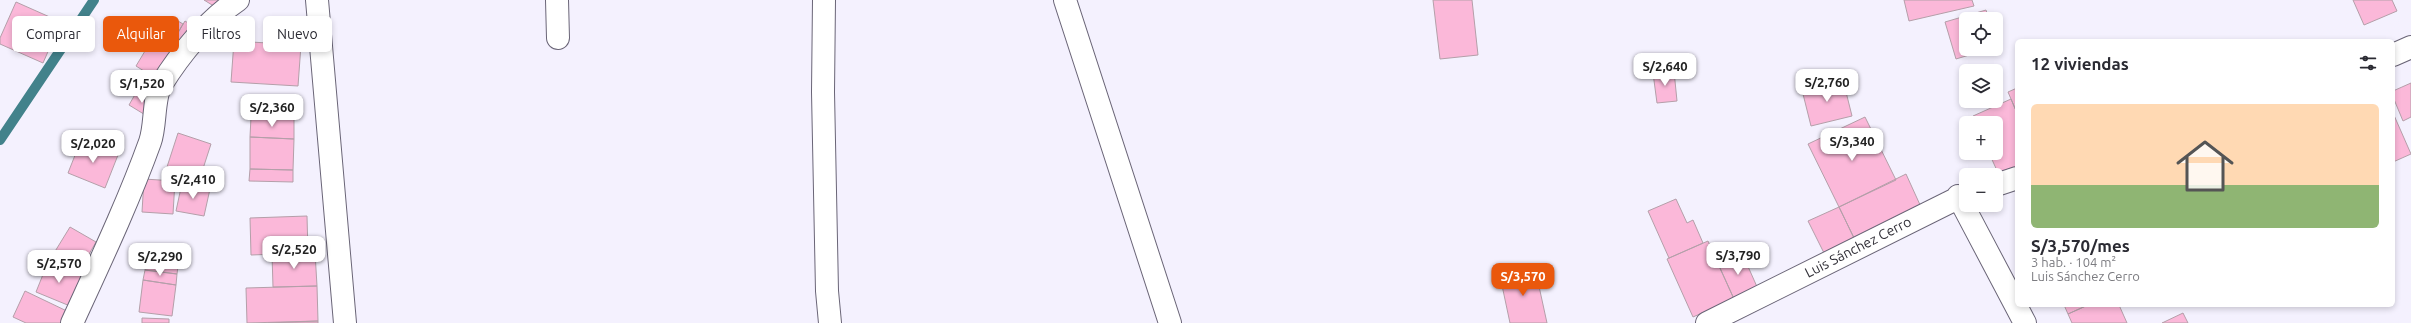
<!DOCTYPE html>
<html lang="es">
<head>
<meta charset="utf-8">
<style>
	:root { --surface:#fff; --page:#f2f2f3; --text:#2b2b33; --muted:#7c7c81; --line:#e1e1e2; --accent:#ea580c }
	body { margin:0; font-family:Ubuntu,sans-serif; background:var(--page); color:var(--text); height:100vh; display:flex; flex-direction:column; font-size:15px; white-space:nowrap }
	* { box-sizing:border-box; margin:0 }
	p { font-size:13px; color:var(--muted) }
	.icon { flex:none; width:22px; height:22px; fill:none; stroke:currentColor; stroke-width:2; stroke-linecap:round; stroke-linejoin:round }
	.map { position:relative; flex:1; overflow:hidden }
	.panel { position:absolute; left:2015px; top:39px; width:380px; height:268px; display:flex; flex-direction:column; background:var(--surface); border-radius:6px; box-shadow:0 2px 6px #0003 }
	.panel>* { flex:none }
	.banner { position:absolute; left:12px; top:16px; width:380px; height:36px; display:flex; gap:8px }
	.fabs { position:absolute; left:1959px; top:12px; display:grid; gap:8px }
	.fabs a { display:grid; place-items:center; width:44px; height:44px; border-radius:6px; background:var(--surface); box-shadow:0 2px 6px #0003; font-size:20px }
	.price { position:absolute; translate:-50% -34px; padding:0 9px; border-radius:8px; background:#fff; color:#222; font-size:13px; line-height:26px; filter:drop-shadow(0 1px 2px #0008) }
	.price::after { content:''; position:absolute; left:50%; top:24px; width:12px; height:9px; margin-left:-6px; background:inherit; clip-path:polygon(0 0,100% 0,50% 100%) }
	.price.current { background:var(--accent); color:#fff }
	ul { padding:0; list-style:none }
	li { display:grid; align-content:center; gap:8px; height:212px; padding:0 16px }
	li+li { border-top:1px solid var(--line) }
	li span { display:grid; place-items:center; height:124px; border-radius:6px; color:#555 }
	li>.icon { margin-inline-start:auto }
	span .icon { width:72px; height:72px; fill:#fffc; stroke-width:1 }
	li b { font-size:17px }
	h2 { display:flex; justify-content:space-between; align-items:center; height:48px; padding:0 16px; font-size:17px }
	.chip { padding:0 14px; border-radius:6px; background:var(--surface); box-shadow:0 2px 6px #0003; font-size:14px; line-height:36px }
	.chip.current { background:var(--accent); color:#fff }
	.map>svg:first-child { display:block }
</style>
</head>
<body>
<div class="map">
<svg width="2411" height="323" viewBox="0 0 2411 323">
	<rect width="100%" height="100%" fill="#f4f1fe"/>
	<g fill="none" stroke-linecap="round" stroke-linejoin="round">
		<path stroke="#42828b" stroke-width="10" d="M 0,140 L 94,0"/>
	</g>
	<path fill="#fbb8d9" stroke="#b49fa9" d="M 204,0 L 222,0 L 217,8 Z
		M 1433,0 L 1472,0 L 1478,55 L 1440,59 Z
		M 1904,0 L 1972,0 L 1974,6 L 1909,21 Z
		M 2353,0 L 2392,0 L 2397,11 L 2364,25 Z
		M 16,2 L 61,22 L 43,63 L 0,44 L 0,38 Z
		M 1986,10 L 1989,19 L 1966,19 L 1966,49 L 1989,49 L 1956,59 L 1945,22 Z
		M 173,18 L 183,24 L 173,41 L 162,34 Z
		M 185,21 L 199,30 L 186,50 L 173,41 Z
		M 154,36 L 174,48 L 155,78 L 136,66 Z
		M 234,41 L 301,45 L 298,86 L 231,82 Z
		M 1674,71 L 1677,101 L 1657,103 L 1653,73 Z
		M 1843,80 L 1852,116 L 1811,126 L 1802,90 Z
		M 2411,83 L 2411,117 L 2403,121 L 2393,97 L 2393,91 Z
		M 2017,88 L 2017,113 L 2008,92 Z
		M 137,91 L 155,103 L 147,116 L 129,105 Z
		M 2011,99 L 2017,113 L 2017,167 L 1999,175 L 1989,153 L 1996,153 L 1996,123 L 1976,123 L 1973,116 Z
		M 2393,113 L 2411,154 L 2393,162 Z
		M 251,117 L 294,118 L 294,139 L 250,137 Z
		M 1865,117 L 1896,180 L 1839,207 L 1808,144 Z
		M 178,133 L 211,144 L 199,181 L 166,170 Z
		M 250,137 L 294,139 L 293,170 L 250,169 Z
		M 81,140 L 118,155 L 105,188 L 68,173 Z
		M 250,169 L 293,170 L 293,182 L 249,181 Z
		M 1906,174 L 1921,207 L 1854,238 L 1839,207 Z
		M 144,179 L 175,181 L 173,214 L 142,212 Z
		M 182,183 L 210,189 L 204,216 L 176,211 Z
		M 1676,199 L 1687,223 L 1693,220 L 1703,243 L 1669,258 L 1648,211 Z
		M 1839,207 L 1854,238 L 1824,253 L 1808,221 Z
		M 307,216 L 308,253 L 251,255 L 250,218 Z
		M 70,227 L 96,242 L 81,268 L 54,253 Z
		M 1708,241 L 1734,299 L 1693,317 L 1667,259 Z
		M 148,246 L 180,250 L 177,274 L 145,270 Z
		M 315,252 L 317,286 L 273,287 L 272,254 Z
		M 1742,253 L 1758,289 L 1734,299 L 1718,264 Z
		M 48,262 L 82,276 L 70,306 L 36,292 Z
		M 1535,268 L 1547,323 L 1510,323 L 1500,276 Z
		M 145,270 L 177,274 L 176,285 L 143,280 Z
		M 143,280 L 176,285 L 172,316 L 139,312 Z
		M 317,286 L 318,321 L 247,323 L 246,288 Z
		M 25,291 L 71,313 L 66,323 L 26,323 L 13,317 Z
		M 2064,305 L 2088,305 L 2068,314 Z
		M 2088,305 L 2119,305 L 2127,323 L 2072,323 L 2068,314 Z
		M 2183,313 L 2188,323 L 2162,323 Z
		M 142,318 L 169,319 L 169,323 L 142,323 Z
		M 318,321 L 318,323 L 268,323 Z"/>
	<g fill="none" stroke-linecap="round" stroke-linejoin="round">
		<defs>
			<path id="street" d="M 317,0 L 345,323
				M 557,0 L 558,38
				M 824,0 L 823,92 L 827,291 L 830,323
				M 1065,0 L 1170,323
				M 2393,55 L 2411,47
				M 1996,185 L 2017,178
				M 1958,196 L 2025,323
				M 72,323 C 99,264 128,203 150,142 C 156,126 153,98 161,85 C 180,54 208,20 238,0
				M 1707,323 L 1966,194"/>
		</defs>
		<use href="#street" stroke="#6a6577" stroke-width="24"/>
		<use href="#street" stroke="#fff" stroke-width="22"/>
	</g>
	<g text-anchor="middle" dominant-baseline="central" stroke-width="3.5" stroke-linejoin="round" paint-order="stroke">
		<g font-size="14" fill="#323038" stroke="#fff">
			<text transform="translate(1858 247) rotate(-27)">Luis Sánchez Cerro</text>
		</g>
	</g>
</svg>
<div class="fabs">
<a><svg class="icon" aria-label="locate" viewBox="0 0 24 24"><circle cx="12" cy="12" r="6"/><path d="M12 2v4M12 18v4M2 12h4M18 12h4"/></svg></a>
<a><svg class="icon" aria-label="layers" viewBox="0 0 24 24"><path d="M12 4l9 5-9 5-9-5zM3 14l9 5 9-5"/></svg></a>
<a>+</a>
<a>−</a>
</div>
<b class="price" style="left:1665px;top:87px">S/2,640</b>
<b class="price" style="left:1827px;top:103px">S/2,760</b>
<b class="price" style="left:142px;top:104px">S/1,520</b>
<b class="price" style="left:272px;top:128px">S/2,360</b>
<b class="price" style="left:1852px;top:162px">S/3,340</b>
<b class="price" style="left:93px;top:164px">S/2,020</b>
<b class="price" style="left:193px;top:200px">S/2,410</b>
<b class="price" style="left:294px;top:270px">S/2,520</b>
<b class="price" style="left:1738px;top:276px">S/3,790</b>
<b class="price" style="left:160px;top:277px">S/2,290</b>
<b class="price" style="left:59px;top:284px">S/2,570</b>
<b class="price current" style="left:1523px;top:297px">S/3,570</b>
<div class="banner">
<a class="chip">Comprar</a>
<a class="chip current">Alquilar</a>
<a class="chip">Filtros</a>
<a class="chip">Nuevo</a>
</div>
<section class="panel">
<h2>12 viviendas<svg class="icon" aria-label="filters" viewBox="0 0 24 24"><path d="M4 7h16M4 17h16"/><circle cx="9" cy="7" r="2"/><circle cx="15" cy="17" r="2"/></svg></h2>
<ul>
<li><span style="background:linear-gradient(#ffd9b3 65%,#8fb573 0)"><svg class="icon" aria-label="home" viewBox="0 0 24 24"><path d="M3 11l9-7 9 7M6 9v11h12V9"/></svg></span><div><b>S/3,570/mes</b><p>3 hab. · 104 m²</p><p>Luis Sánchez Cerro</p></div></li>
</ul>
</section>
</div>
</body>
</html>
